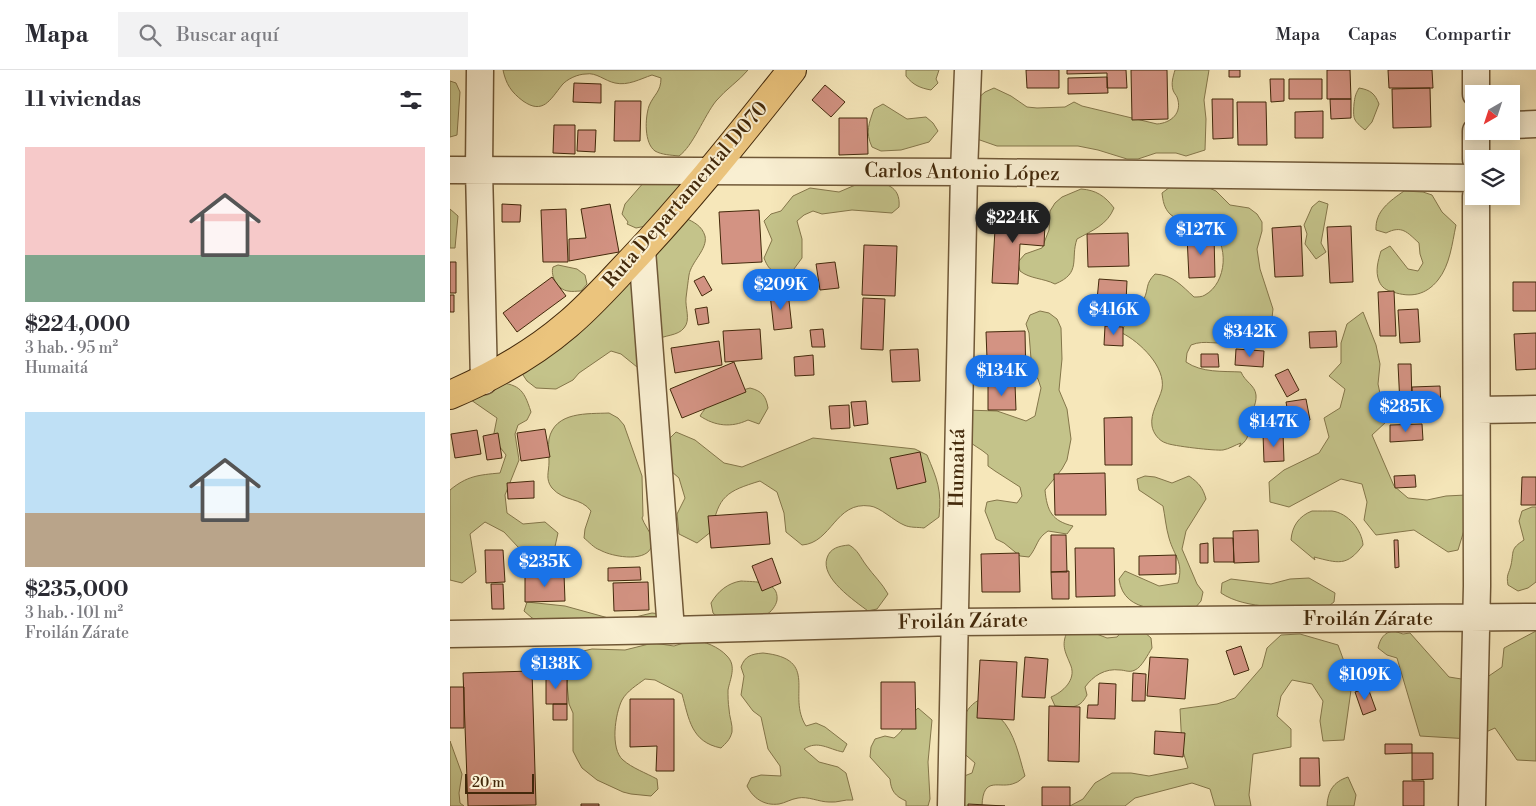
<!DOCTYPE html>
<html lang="es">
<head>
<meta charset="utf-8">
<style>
	:root { --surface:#fff; --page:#f2f2f3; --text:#2b2b33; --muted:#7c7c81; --line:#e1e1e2; --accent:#1a73e8 }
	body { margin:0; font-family:"Libre Bodoni",serif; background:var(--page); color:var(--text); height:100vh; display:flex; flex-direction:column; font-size:19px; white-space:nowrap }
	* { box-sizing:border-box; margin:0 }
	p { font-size:16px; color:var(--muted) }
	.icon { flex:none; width:28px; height:28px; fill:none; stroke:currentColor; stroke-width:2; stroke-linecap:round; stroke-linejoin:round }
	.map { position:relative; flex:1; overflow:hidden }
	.side { display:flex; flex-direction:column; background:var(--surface); width:450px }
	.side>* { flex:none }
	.needle { width:32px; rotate:219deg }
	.buttons { position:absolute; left:1015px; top:15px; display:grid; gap:10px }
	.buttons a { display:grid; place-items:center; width:55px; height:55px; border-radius:0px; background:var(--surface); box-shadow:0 2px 12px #0003; font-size:25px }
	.scale { position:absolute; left:15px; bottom:12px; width:69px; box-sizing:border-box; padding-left:5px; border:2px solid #43290b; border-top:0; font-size:14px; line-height:18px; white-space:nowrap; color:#43290b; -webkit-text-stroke:4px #f9efd2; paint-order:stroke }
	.price { position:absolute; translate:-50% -42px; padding:0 11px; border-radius:18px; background:var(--accent); color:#fff; font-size:16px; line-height:32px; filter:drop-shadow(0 1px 2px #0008) }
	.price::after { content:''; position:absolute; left:50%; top:30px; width:15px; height:11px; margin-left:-8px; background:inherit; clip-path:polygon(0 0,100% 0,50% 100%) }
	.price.active { background:#222; color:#fff }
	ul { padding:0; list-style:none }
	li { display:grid; align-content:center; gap:10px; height:265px; padding:0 25px }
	li span { display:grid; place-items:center; height:155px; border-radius:0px; color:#555 }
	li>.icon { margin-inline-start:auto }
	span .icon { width:90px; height:90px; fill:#fffc; stroke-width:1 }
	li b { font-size:21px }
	h2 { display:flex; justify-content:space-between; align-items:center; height:60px; padding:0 25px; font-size:21px }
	header { display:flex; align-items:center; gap:30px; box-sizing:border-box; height:70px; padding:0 25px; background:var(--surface); border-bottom:1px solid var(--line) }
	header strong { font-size:24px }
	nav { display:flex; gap:28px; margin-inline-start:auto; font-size:18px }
	.search { width:350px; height:45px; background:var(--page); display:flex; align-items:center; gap:12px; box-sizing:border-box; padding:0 18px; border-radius:0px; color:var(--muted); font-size:19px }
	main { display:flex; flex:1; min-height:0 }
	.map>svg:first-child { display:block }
</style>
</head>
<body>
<header>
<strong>Mapa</strong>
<div class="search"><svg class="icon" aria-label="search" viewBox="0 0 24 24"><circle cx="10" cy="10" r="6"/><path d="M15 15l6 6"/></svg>Buscar aquí</div>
<nav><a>Mapa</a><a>Capas</a><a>Compartir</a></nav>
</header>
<main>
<section class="side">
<h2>11 viviendas<svg class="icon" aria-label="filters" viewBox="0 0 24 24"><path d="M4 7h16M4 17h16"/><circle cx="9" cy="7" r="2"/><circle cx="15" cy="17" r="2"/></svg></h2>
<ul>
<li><span style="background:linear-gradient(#f6c9c9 70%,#7fa58c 0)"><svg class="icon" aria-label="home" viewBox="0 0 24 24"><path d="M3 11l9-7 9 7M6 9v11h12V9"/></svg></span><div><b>$224,000</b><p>3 hab. · 95 m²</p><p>Humaitá</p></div></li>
<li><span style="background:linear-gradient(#bfe0f5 65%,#b9a48a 0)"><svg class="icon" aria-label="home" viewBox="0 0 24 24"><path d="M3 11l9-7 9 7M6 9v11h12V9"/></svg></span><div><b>$235,000</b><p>3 hab. · 101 m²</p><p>Froilán Zárate</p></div></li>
</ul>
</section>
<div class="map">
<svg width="1086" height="736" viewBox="0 0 1086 736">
	<rect width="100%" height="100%" fill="#f6e7ba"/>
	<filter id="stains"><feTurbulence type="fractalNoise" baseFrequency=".004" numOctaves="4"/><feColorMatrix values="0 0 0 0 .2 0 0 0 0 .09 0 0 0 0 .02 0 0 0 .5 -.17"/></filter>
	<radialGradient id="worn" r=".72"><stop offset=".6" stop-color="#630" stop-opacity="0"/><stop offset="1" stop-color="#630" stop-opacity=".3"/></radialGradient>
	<path fill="#c4c38a" stroke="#84764a" d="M 53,0 L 298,0 C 289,11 276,19 266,31 C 254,46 243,76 229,86 C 221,85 212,85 205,81 C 194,73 195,48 199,36 C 204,24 211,22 211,8 L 202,5 C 190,9 178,16 165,13 C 155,11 146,2 136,4 C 128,4 117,9 112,15 C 100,30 93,45 73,31 C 61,22 56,14 53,0 Z
		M 456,0 L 489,0 L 486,9 L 488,13 L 481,20 C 470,18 463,15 456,6 Z
		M 725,0 L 759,0 L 754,30 L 756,49 L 755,80 L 736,86 L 726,83 L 706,83 L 688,89 L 677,89 L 648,80 L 628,76 L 547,76 L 527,69 L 527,29 L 535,22 L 544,18 L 561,26 L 577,37 L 587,38 L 615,37 L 624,32 L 632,36 L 707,54 C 721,53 733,43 727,27 C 726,25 724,23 723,20 C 721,13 723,7 725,0 Z
		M 0,11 L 6,13 L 10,22 L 7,65 L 0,67 Z
		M 909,18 C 921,20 925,24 929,34 L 922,52 L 915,60 C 903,50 903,49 904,34 C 905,27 905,25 909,18 Z
		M 433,34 L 457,49 L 476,47 L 483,53 L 488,61 L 479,72 L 451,80 L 431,81 L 422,77 C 415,62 419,53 424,39 Z
		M 417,110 C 434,113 451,115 449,137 L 442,143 L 402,140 L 372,144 L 363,141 L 354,145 L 347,151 L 352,169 L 352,188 L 341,203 C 326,203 320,204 314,188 L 322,170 L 314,151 L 321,144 L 331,141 L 343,126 L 360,118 L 389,122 Z
		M 195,111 L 223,111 L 232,117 L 201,155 L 186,158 L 177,154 L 178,152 L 172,144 L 175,134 Z
		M 720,117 L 757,117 L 766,121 L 780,135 L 799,138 L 807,144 L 812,152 L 812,161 L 807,179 L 810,199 L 823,239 L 822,248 C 810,256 794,266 780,271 C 766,276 756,269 741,275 L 737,283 L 736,292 C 752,303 773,301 791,302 C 795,312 805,315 806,325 C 807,335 800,343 799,352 C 798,358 799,363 797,368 C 795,372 792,374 789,377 L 791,373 C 785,375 779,379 773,380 C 766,381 722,376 716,373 C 709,371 703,363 702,356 C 700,343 709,331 712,319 C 716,297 690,272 672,263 C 675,246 689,243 694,229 C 699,218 695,214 705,204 C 723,205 732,216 744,227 C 748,227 752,227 755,225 C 777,213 780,173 759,158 C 748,150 731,155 720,144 C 714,138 713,131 712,123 Z
		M 631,119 C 646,120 655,126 664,138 C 657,155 643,160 627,169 C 620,189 632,203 605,214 C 593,208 580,209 570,201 L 568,192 L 575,184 L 592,178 L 599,160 L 600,141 L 605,133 L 612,127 Z
		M 954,121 L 973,122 L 982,125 L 992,142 L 1006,155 C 1002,174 1000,195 988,210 C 976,225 961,228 943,222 C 936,220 932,218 929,211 C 925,201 928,191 931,181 L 940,176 L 958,199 L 968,201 L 973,193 L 970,184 L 969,173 C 957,162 952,155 936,163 L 926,160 C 925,141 940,131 954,121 Z
		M 869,131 L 878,134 L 871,173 L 876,182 L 866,189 L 855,174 L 857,164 L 854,155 L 862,137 Z
		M 0,139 L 8,146 L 5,178 L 0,178 Z
		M 235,148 C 244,152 252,156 255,166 C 258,179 241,192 239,205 C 238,212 237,220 236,228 C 235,238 241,250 234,258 C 228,266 214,265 206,270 L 197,296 L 187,297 L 171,284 L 161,281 L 129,303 L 123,310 L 106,319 L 86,318 L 77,311 L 71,302 L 110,271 L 115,274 L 130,263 L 149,228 Z
		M 108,195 L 127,199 L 135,205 L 137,214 L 131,221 C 127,221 122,222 118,221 C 108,220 100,206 103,197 Z
		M 590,241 L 599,243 L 607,249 L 611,258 L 612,289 L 609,320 L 617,339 L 621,369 L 617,390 L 612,399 L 595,420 C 597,441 602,451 623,456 L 617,464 L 598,461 C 586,469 588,476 579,487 L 570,486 L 554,473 L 546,469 L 535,441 L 537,432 L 547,430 L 567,433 L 572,426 L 570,417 L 545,401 L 538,396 L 538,385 C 530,378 522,375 515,368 L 515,340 L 547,341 L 576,351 L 585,346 L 591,318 L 588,309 L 582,302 L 579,263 L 576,254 L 580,245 Z
		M 913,242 L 926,275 L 930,294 L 928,314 L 936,352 L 922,365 L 944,416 L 958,428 L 977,430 L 996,426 L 1016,425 L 1019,444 L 1008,480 L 998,482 L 964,460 L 926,465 L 914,450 L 917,432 L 912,414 L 891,409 L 839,437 L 820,432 L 819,412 L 834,400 L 869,383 L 879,367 L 874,348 L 890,338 L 895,319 L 879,306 L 891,293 L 891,273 L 897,254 Z
		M 42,311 C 69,315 73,317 81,342 L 77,350 L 68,355 L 65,364 L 69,390 L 55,425 L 57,443 L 73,454 L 95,452 L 108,463 L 104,481 L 84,487 L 68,477 L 54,462 L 35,452 L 20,464 L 26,502 L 12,513 L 0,510 L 0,420 C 17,406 28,405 50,403 L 56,385 L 43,368 L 47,348 L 21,330 Z
		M 300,318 C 312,321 316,326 318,338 L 309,354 L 298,350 C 281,358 265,356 250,346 C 262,326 279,324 300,318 Z
		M 159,343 L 168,348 L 174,355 L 192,406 L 193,446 L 192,448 C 194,454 199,460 201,466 C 209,495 164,488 150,480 C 144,478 139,472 134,468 L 135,459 L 141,441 C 131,427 114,432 102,418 C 95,409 99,402 99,392 C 99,385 98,376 99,369 C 105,341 138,344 159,343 Z
		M 226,362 L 245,370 L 274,393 L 292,397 L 363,368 L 465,379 L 477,385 C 487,409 492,420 489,447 L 474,458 C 468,457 460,458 454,455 C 444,451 430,437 420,436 C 385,431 382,473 352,475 L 336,462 L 334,443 L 327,422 L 310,411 C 277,421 268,426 262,461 L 247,473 L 229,464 L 227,444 L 235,428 L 229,408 L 214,395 L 213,375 Z
		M 695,406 L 705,407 L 722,413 L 739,406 C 749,413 753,418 756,429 L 736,461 L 732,479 L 747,514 L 753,522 L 751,531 L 745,538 C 718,539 674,546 669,509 L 675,501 L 709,516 L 728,513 C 734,492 724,486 719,468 C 716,458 715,446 713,436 L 689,420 L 687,409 Z
		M 1082,437 L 1086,437 L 1086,512 L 1078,518 L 1068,521 L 1058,515 C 1056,504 1059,504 1061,495 C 1064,481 1060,479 1074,470 L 1069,451 L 1072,441 Z
		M 862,441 C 869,441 876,441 882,441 C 898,443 912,460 913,475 C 897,497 888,493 864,487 L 865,490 L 841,470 C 842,456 849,446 862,441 Z
		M 399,475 C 408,480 410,487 416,495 C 423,505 432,513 438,524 L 427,539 L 418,541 C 405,531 370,508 377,488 C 380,478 389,476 399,475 Z
		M 859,508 L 885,523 L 884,532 L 876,538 L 870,538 C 840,537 796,540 771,523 L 772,513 L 781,509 L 821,514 L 840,509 Z
		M 291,511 C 304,512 329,510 327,530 C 326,536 321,542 316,545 C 305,551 290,553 278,556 L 263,543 L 261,533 C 268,521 278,513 291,511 Z
		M 77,532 L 115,536 L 162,549 L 181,548 L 202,543 L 211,544 L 212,549 L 92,552 L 82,548 L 74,541 Z
		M 619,558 L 639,561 L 657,568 L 667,567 L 673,560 L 693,561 L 701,568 L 702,578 C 698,584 692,597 685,600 C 679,603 675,600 670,600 C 655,598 643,606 635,617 L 637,625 C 629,640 621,637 605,636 L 601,627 C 613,622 626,610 621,596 C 615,581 610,575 619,558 Z
		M 944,561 L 953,564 L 960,563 L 999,607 L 1030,612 L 1052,597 L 1054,578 L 1086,561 L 1086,691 L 1067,690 L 1045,658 L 1020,669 L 970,666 L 947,588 L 937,585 L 928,578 C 930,569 934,562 944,561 Z
		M 850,564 L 888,575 L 902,613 L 894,670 L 873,671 L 870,651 L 873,631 L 862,614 L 842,610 L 831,626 L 827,646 L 841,659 L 841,677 L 803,684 L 799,725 L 801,736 L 765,736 L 760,719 L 742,713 L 685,728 L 675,736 L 620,736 L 633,729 L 645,713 L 662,703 L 681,703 L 699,706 L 738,698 L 732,678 L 730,639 L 767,634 L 785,628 L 812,597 L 817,578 L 831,565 Z
		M 243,570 C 254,571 269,577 277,586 C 287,596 280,609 278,620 C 278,626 278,633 279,639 C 279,646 283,655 282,662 C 280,670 276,673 271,678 C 241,672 239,649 232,624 L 205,610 L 195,609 C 187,615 177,621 172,630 C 165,644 160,679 173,690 C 182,698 196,703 207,709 L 208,719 L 201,726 L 181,724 L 173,722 L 147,710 L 132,698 L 127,689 L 123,681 L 123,643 L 119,634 L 117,614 L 120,595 L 133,581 L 142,579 L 175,580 L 203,573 L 224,576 Z
		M 313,583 C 371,589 336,625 356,656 L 366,653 L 375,657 L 397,674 L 393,682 C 378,679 368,670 354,679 L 369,692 L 388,697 L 396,703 L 403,730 C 394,729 388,733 379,732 C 369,732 358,726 348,728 C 341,729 335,733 329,734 C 314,736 303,728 297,716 L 301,708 L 311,705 L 331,706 L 330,696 L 318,679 L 311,647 L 303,641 L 291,625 L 294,606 L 291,597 C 295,586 301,584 313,583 Z
		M 529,630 C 536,636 544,642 550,648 C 565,662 569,687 575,706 C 572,708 569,712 565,713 C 550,720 533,704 532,736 L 494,736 L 504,710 L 522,703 L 525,693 L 510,680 C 511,661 510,640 529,630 Z
		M 468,638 L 482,650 L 478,692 L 480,729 L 478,736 L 456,736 L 456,731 C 445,726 441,721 440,709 L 420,687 L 421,677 L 425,669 L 435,666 L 444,668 C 455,660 458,647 468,638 Z
		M 0,671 L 12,704 L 9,723 L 10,733 L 14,736 L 0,736 Z
		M 898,707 L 906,725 L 904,736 L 877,736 C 878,721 883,712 898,707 Z"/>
	<path fill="#d39383" stroke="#43290b" d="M 576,0 L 609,0 L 609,18 L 577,18 Z
		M 617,0 L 676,0 L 677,18 L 657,18 L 657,3 L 617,4 Z
		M 681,0 L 717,0 L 718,49 L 682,50 Z
		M 779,0 L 790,0 L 790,7 L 779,7 Z
		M 877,0 L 900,0 L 901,29 L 877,29 Z
		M 938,0 L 982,0 L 983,18 L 939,18 Z
		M 657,7 L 658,23 L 618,24 L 618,8 Z
		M 820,9 L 834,9 L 834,31 L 821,32 Z
		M 839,9 L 872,9 L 872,29 L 839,29 Z
		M 124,13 L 151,14 L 151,33 L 123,32 Z
		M 375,15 L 395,32 L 381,47 L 362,30 Z
		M 980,18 L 981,57 L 943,58 L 942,19 Z
		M 762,29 L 783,29 L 783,68 L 763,69 Z
		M 880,29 L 901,29 L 901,48 L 881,49 Z
		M 165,31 L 191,31 L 190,71 L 164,71 Z
		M 787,32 L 816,32 L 817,75 L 788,75 Z
		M 873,41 L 873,68 L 845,68 L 845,42 Z
		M 389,48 L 417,48 L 418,84 L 389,85 Z
		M 104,55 L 125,55 L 125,84 L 103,83 Z
		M 128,60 L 146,60 L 145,82 L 127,81 Z
		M 52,134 L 71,135 L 70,152 L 52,152 Z
		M 160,134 L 169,182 L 119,191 L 119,169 L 136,168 L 131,139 Z
		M 116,139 L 118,192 L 93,192 L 91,140 Z
		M 309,140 L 312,192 L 272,194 L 269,142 Z
		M 546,141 L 572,142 L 571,152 L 595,153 L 594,176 L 570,174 L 568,214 L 542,213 Z
		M 851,156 L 853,206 L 825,207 L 822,158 Z
		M 901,156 L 903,212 L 880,213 L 877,157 Z
		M 678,163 L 679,196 L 638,197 L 637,164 Z
		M 764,165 L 765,207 L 739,208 L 737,166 Z
		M 414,175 L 447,176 L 445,226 L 412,225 Z
		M 0,192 L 6,192 L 6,223 L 0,223 Z
		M 385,192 L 389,218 L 370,220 L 366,194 Z
		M 254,206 L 262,220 L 252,226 L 244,211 Z
		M 102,207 L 116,226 L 67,262 L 53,243 Z
		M 649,209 L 677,211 L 676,232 L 647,230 Z
		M 1063,212 L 1086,212 L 1086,241 L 1063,241 Z
		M 944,221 L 946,266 L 930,266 L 928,222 Z
		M 338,222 L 342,258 L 324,260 L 320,224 Z
		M 0,225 L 4,225 L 4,242 L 0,242 Z
		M 413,228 L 435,229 L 433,280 L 411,279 Z
		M 257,237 L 259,253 L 248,255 L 245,239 Z
		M 968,239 L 970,272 L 950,273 L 948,240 Z
		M 655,256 L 673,257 L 673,276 L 654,275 Z
		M 310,259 L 312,289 L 275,292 L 273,261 Z
		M 373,259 L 375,277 L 362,277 L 360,260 Z
		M 575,261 L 576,314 L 538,315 L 536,262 Z
		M 886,261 L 887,277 L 860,278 L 859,262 Z
		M 1086,263 L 1086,299 L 1066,300 L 1064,264 Z
		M 269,271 L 272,295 L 225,303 L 221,278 Z
		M 468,279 L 470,311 L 442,312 L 440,280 Z
		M 786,279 L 814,281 L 813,297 L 785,295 Z
		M 751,284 L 768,284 L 769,297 L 751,297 Z
		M 363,285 L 364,305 L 345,306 L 344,287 Z
		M 284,292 L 296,322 L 232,348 L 220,319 Z
		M 948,294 L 961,294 L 962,335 L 950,335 Z
		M 838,299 L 849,320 L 837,327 L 825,305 Z
		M 565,314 L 566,340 L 538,340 L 538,315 Z
		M 990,316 L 991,337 L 963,338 L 962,317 Z
		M 856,329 L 860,350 L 840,354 L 836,332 Z
		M 416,331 L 418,354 L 404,356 L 401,332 Z
		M 399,335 L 400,358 L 381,359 L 379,336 Z
		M 682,347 L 682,395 L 655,395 L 654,348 Z
		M 972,354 L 973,370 L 940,372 L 940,355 Z
		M 95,359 L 100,387 L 71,391 L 67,363 Z
		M 27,360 L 31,384 L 5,388 L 1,364 Z
		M 48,363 L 52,388 L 37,390 L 33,366 Z
		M 833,363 L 834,391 L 814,392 L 813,364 Z
		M 470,382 L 476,412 L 447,419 L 440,388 Z
		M 655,403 L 656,445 L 605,445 L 604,404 Z
		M 965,405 L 966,417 L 945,418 L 944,406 Z
		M 1072,407 L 1086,407 L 1086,435 L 1071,435 Z
		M 84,411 L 84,428 L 58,429 L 57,413 Z
		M 317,442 L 320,474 L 261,478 L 258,446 Z
		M 808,460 L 809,492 L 784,493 L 783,461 Z
		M 601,465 L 616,465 L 617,502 L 601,502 Z
		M 763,468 L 783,468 L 784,492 L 764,492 Z
		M 944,470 L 948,470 L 949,497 L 945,498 Z
		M 758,473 L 758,493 L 750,493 L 750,474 Z
		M 625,478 L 664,478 L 665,526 L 626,527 Z
		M 35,480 L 53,480 L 55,512 L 36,513 Z
		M 569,483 L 570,522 L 532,522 L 531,484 Z
		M 726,485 L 726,504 L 689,505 L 689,486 Z
		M 322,488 L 331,513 L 312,521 L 302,496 Z
		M 190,497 L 191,510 L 158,511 L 158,498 Z
		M 619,501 L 619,529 L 602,529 L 601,502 Z
		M 114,504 L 115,531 L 75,532 L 75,505 Z
		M 198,512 L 199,540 L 164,541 L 163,513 Z
		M 41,514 L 53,514 L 54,539 L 42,539 Z
		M 791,576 L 799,600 L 784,605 L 776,581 Z
		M 575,587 L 598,589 L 595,628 L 572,627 Z
		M 700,587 L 738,589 L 735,629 L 697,626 Z
		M 530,590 L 567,592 L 564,650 L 527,648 Z
		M 913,600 L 927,600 L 927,613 L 913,613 Z
		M 82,601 L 86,735 L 18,736 L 13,603 Z
		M 683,603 L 696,604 L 695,631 L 682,631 Z
		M 96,607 L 117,607 L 117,634 L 96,634 Z
		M 431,612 L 465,612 L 466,659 L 431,659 Z
		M 649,613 L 666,614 L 665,649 L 637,648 L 638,635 L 648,635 Z
		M 0,617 L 14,617 L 14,658 L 0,658 Z
		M 918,618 L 926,640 L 913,645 L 905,622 Z
		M 180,629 L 224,629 L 224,701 L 206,701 L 207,676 L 180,677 Z
		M 103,634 L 117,634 L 117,650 L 103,650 Z
		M 599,636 L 630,637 L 629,692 L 598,691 Z
		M 705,661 L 735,663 L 733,687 L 704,684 Z
		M 935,674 L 962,674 L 962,683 L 935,684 Z
		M 962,683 L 983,683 L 983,709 L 962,710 Z
		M 850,688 L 869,688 L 870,716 L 850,716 Z
		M 953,711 L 974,711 L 974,736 L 953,736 Z
		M 592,717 L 620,717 L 620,736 L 592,736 Z
		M 131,734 L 149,734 L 149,736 L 131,736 Z
		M 518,734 L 555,736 L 518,736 Z"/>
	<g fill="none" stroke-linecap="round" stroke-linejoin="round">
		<defs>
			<path id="minor" d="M 30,0 L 29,100 L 34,311
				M 1026,0 L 1026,24
				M 1061,55 L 1086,54
				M 1026,61 L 1026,89
				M 0,100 L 514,102 L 1024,108
				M 192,180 L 221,560
				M 1027,340 L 1086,339
				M 0,564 L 221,560 L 505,552 L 1086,547
				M 501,736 L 514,102 L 518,0
				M 1022,736 L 1027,516 L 1026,126"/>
			<path id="major" d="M 0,325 C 42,307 82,285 117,255 C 140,236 160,213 181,191 C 239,130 290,65 342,0"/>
		</defs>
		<use href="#minor" stroke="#705837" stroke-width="29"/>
		<use href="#major" stroke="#43290b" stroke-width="30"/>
		<use href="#minor" stroke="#f9efd2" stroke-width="26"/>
		<use href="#major" stroke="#ebc47d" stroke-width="28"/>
	</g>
	<g text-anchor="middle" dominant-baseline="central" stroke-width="4" stroke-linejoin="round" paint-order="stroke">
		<g font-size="20" fill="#43290b" stroke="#f9efd2">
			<text transform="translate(512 103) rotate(1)">Carlos Antonio López</text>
			<text transform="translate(236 125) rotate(-49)">Ruta Departamental D070</text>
			<text transform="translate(508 398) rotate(-89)">Humaitá</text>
			<text x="918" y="549">Froilán Zárate</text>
			<text transform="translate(513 552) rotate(-1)">Froilán Zárate</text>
		</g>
	</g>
	<rect width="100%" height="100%" filter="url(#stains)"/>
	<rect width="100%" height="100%" fill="url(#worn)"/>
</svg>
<div class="buttons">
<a><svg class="needle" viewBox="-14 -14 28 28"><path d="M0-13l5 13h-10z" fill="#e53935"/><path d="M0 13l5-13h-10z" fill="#7c7c81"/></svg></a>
<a><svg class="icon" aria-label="layers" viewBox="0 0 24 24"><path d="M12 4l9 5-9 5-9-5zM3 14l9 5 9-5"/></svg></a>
</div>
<div class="scale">20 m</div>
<b class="price active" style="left:563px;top:174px">$224K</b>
<b class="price" style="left:751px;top:186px">$127K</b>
<b class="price" style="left:331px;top:241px">$209K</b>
<b class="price" style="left:664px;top:266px">$416K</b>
<b class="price" style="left:800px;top:288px">$342K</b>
<b class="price" style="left:552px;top:327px">$134K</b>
<b class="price" style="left:956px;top:363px">$285K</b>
<b class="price" style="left:824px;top:378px">$147K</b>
<b class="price" style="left:95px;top:518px">$235K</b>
<b class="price" style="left:106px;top:620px">$138K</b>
<b class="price" style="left:915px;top:631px">$109K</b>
</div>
</main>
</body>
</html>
